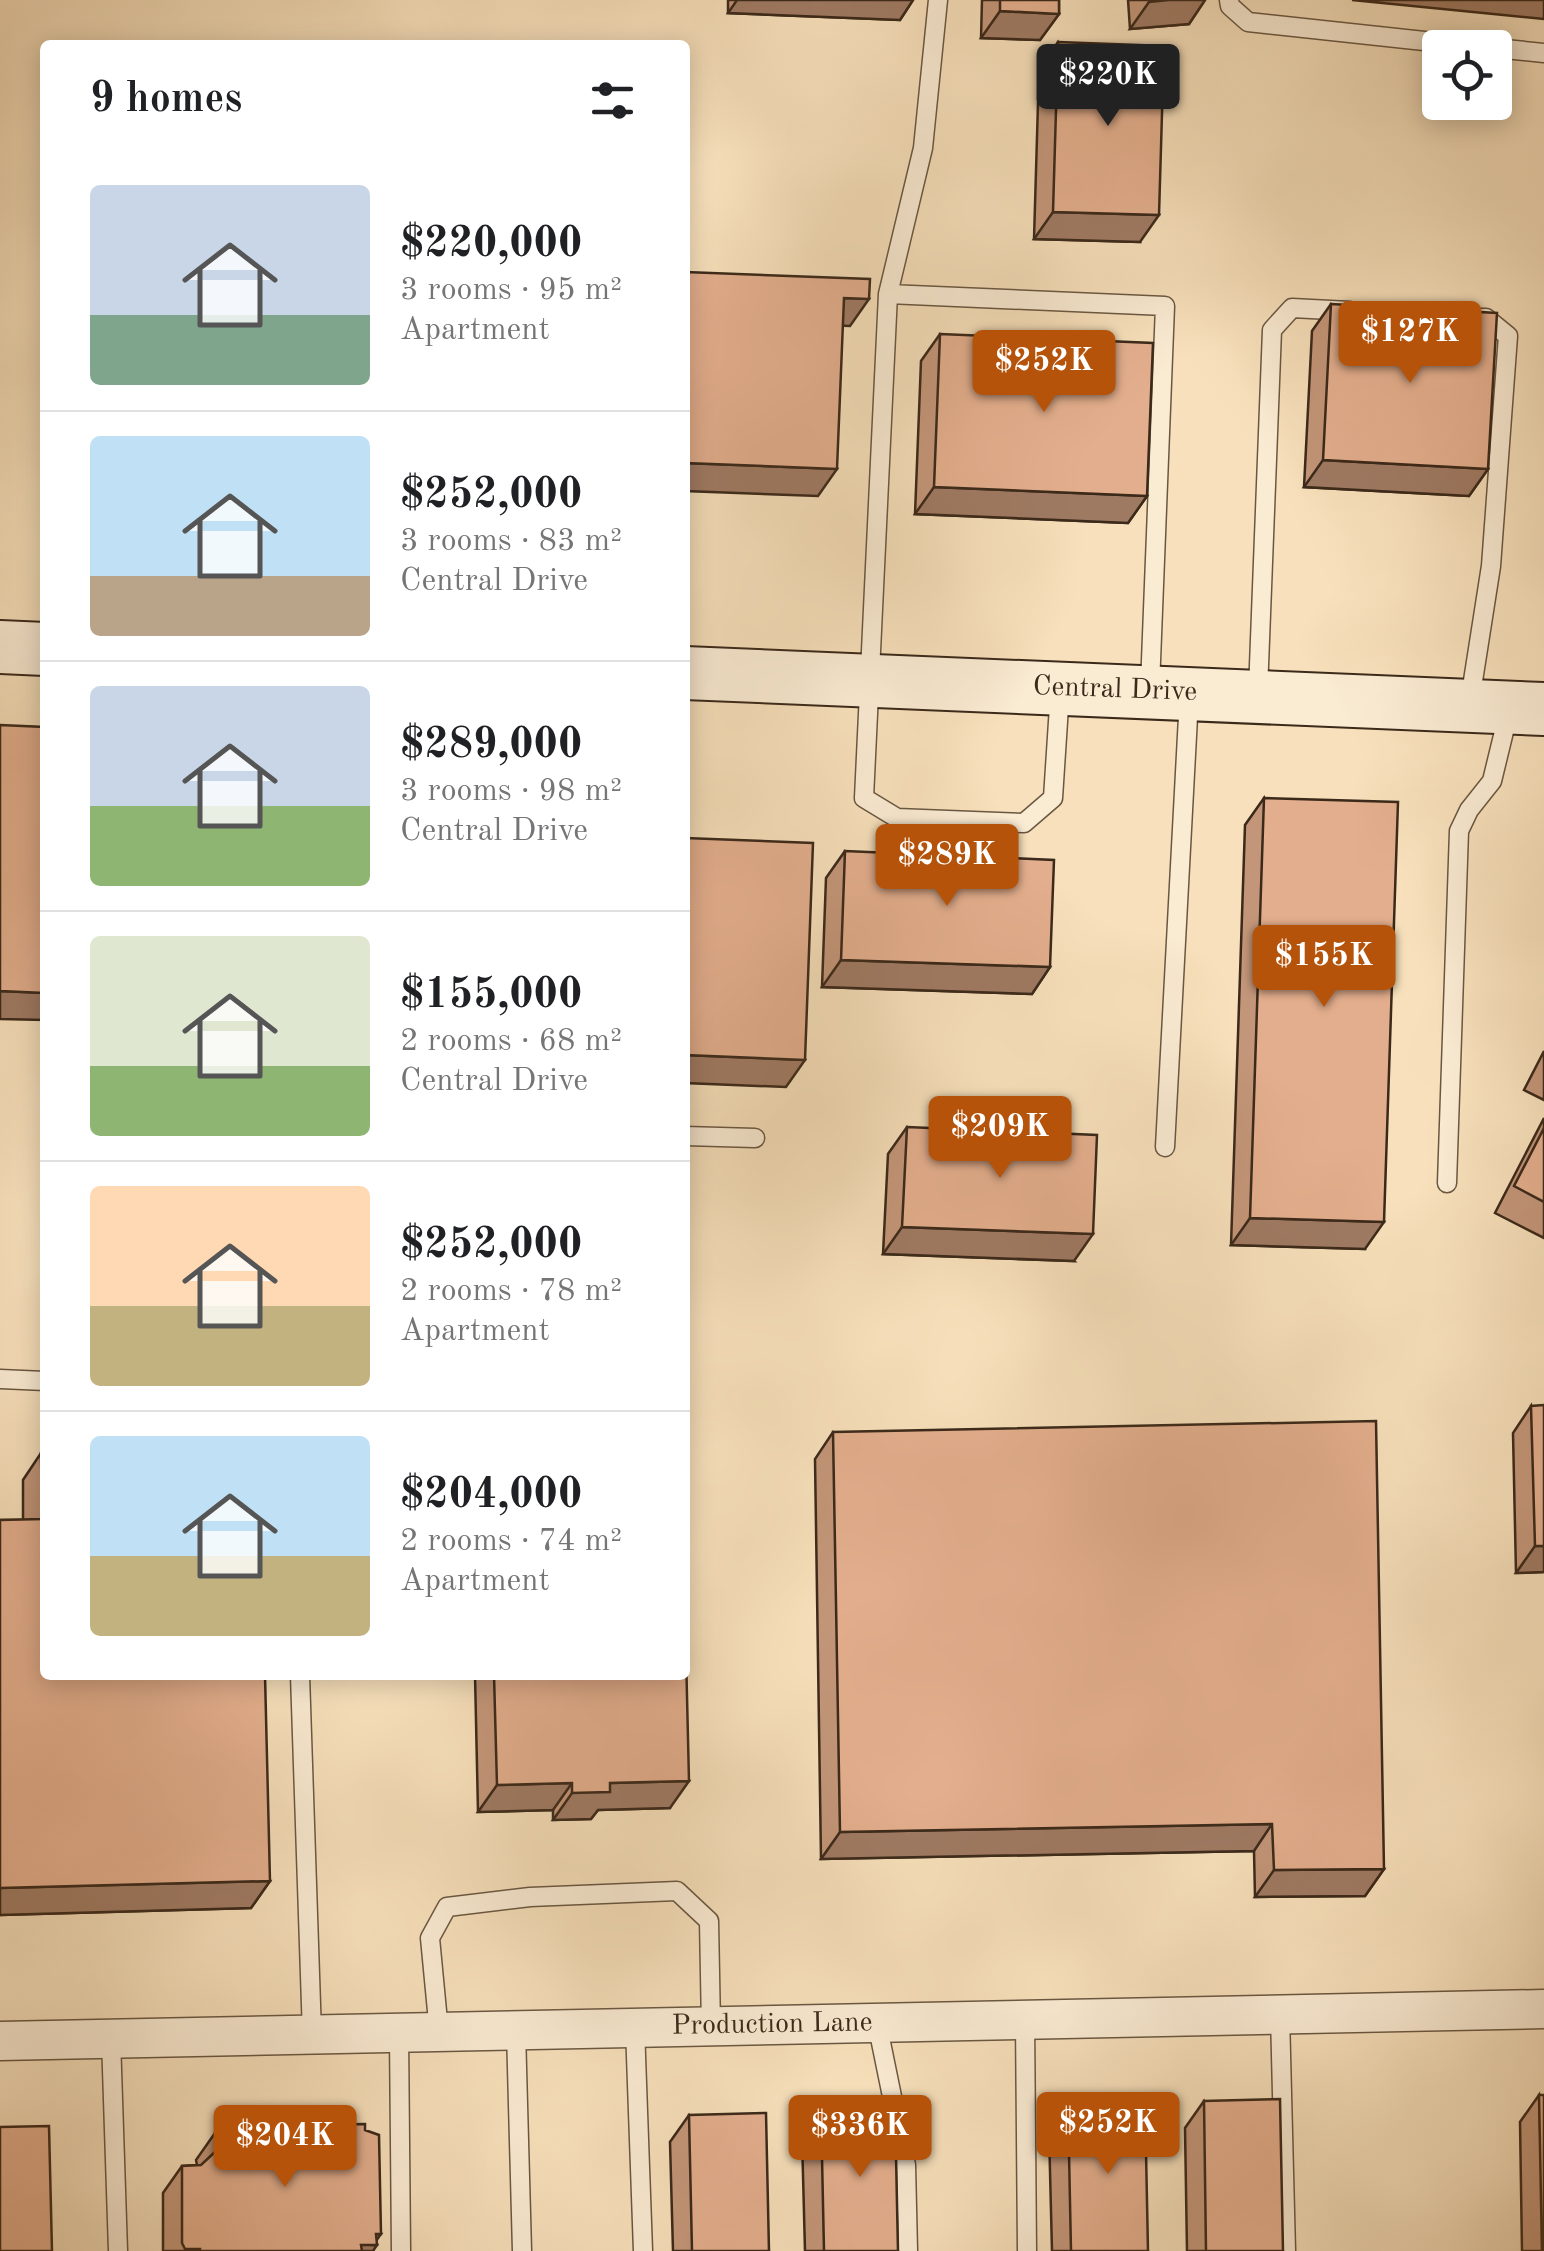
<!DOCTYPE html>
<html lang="en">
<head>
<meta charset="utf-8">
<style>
	:root { --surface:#fff; --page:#f2f2f2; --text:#202124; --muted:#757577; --line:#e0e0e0; --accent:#b45309 }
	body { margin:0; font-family:"Old Standard TT",serif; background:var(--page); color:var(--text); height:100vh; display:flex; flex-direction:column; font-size:38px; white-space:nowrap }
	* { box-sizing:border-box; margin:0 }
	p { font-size:32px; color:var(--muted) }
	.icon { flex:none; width:55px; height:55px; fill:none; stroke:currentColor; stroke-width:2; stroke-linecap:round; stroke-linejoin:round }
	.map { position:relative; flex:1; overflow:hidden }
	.sheet { position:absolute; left:40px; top:40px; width:650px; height:1640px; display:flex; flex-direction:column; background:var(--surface); border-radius:10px; box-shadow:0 5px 25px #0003 }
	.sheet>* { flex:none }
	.controls { position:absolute; left:1422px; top:30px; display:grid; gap:20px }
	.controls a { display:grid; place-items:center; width:90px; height:90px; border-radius:10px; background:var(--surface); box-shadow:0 5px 25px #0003; font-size:50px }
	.price { position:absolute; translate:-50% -85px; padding:0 22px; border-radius:10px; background:var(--accent); color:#fff; font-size:32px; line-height:65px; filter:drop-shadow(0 2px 5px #0008) }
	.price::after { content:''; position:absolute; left:50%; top:60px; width:30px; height:22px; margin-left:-15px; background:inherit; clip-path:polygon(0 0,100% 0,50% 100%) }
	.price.selected { background:#222; color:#fff }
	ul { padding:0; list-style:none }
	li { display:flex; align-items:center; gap:30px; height:250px; padding:0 50px }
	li+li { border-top:2px solid var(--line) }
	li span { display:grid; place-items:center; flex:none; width:280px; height:200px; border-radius:10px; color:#555 }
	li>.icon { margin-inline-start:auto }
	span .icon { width:120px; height:120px; fill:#fffc; stroke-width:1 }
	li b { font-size:42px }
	h2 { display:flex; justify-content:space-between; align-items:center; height:120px; padding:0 50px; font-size:42px }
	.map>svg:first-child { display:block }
</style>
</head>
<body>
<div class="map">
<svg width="1544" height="2251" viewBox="0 0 1544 2251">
	<rect width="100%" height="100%" fill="#f7e0bb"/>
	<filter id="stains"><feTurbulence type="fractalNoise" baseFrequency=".002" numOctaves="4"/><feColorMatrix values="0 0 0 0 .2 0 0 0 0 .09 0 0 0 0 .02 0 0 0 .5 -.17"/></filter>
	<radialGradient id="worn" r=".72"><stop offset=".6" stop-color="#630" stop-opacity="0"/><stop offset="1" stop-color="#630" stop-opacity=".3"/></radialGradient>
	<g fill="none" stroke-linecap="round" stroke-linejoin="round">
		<defs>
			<path id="lane" d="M 1229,0 L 1230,6 L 1248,22 L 1489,48
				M 1495,48 L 1544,53
				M 888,294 L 923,148 L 938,0
				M 1060,691 L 1053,798 L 1024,823 L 897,818 L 864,798 L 888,294 L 1165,306 L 1150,686
				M 1258,691 L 1272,330 L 1292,308 L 1350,311
				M 1470,700 L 1491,566 L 1508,336 L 1486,318 L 1476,318
				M 685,1136 L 755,1138
				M 1165,1147 L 1189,698
				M 1447,1183 L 1459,831 L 1469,810 L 1492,781 L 1509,711
				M 0,1379 L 45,1381
				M 300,1675 L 312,2035
				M 1280,2015 L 1286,2251
				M 1025,2020 L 1027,2251
				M 877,2023 L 906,2165 L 908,2251
				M 635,2028 L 643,2251
				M 516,2031 L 522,2251
				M 439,2032 L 430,1938 L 447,1907 L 530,1897 L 677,1891 L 709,1921 L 711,2027
				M 399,2034 L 401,2251
				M 111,2039 L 118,2251"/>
			<path id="street" d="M 0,2041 L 1544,2009"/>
			<path id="secondary" d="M 0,647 L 45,649
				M 685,673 L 1544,709"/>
		</defs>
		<use href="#lane" stroke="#6a5742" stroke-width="21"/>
		<use href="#street" stroke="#6a5742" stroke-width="41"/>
		<use href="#secondary" stroke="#3b291a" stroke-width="56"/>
		<use href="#lane" stroke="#faebd3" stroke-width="18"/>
		<use href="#street" stroke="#faebd3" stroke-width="38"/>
		<use href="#secondary" stroke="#faebd3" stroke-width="52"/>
	</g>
	<path fill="#c39679" stroke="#3b291a" stroke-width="2.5" d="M 728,0 L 913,0 L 900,20 L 728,13 Z
		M 982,0 L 1059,0 L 1059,14 L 1040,40 L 981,38 Z
		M 1128,0 L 1205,0 L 1189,24 L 1130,29 Z
		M 1058,42 L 1140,242 L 1034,239 L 1039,69 Z
		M 1331,304 L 1488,469 L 1469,496 L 1304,487 L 1312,331 Z
		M 940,334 L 1147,496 L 1128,523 L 915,514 L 921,361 Z
		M 1264,798 L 1365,1249 L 1231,1245 L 1245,825 Z
		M 845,851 L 1050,967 L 1032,994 L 822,987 L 826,878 Z
		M 1544,1051 L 1544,1100 L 1524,1090 Z
		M 1544,1118 L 1544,1238 L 1495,1213 Z
		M 907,1127 L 1074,1261 L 883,1254 L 888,1154 Z
		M 1531,1406 L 1544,1572 L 1516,1573 L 1513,1433 Z
		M 833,1432 L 1384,1869 L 1365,1896 L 1255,1897 L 1254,1851 L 821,1859 L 815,1459 Z
		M 41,1453 L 45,1675 L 270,1881 L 251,1908 L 0,1915 L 0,1520 L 23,1520 L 23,1480 Z
		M 475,1675 L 685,1675 L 670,1808 L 598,1810 L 591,1819 L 553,1820 L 553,1810 L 478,1812 Z
		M 1539,2095 L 1544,2251 L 1522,2251 L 1520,2122 Z
		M 1204,2101 L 1283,2251 L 1187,2251 L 1185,2128 Z
		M 1068,2104 L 1148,2251 L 1052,2251 L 1049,2131 Z
		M 821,2110 L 898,2251 L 805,2251 L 802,2137 Z
		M 689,2115 L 769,2251 L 673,2251 L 670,2142 Z
		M 223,2126 L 377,2239 L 373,2251 L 163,2251 L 163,2193 L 182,2166 L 197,2165 L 196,2160 L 215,2133 L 218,2133 Z"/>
	<path fill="#9f7a63" stroke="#3b291a" stroke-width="2.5" d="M 737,0 L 913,0 L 900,20 L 728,13 Z
		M 1169,0 L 1205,0 L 1189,24 L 1130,29 L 1149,2 Z
		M 1352,0 L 1544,0 L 1544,19 Z
		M 1000,11 L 1059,14 L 1040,40 L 981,38 Z
		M 1053,212 L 1159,215 L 1140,242 L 1034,239 Z
		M 844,298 L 869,299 L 850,326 L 825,325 Z
		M 1323,460 L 1488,469 L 1469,496 L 1304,487 Z
		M 685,463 L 837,469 L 818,496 L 685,491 Z
		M 934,487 L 1147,496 L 1128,523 L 915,514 Z
		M 841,960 L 1050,967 L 1032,994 L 822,987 Z
		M 0,991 L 45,993 L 45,1020 L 0,1019 Z
		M 685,1055 L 805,1060 L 786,1087 L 685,1083 Z
		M 1250,1218 L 1384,1222 L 1365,1249 L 1231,1245 Z
		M 902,1227 L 1093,1234 L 1074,1261 L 883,1254 Z
		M 1535,1546 L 1544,1546 L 1544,1572 L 1516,1573 Z
		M 689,1781 L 670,1808 L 598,1810 L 591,1819 L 553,1820 L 572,1793 L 610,1783 Z
		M 572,1783 L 553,1810 L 478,1812 L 497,1785 Z
		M 1272,1824 L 1254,1851 L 821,1859 L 840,1832 Z
		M 1384,1869 L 1365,1896 L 1255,1897 L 1274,1870 Z
		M 270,1881 L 251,1908 L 0,1915 L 0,1888 Z
		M 376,2234 L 381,2234 L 373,2245 L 377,2245 L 373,2251 L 357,2251 L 361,2245 Z"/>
	<path fill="#e3ae8d" stroke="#3b291a" stroke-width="2.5" d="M 1000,0 L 1059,0 L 1059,14 L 1000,11 Z
		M 1058,42 L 1164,46 L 1159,215 L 1053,212 Z
		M 685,272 L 870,279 L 869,299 L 844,298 L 837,469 L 685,463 Z
		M 1331,304 L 1497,313 L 1488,469 L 1323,460 Z
		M 940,334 L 1153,343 L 1147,496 L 934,487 Z
		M 0,725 L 45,727 L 45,993 L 0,991 Z
		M 1264,798 L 1398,802 L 1384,1222 L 1250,1218 Z
		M 685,838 L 813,843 L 805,1060 L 685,1055 Z
		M 845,851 L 1054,860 L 1050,967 L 841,960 Z
		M 907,1127 L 1097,1135 L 1093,1234 L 902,1227 Z
		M 1544,1128 L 1544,1202 L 1514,1186 Z
		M 1544,1405 L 1544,1546 L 1535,1546 L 1531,1406 Z
		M 1376,1421 L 1384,1869 L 1274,1870 L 1272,1824 L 840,1832 L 833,1432 Z
		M 41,1453 L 45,1453 L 45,1675 L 265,1675 L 270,1881 L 0,1888 L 0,1520 L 42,1519 Z
		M 685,1611 L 689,1781 L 610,1783 L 610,1792 L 572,1793 L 572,1783 L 497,1785 L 494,1675 L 685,1675 Z
		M 1539,2095 L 1544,2095 L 1544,2251 L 1542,2251 Z
		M 1280,2099 L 1283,2251 L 1206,2251 L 1204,2101 Z
		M 1145,2102 L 1148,2251 L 1071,2251 L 1068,2104 Z
		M 895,2108 L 898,2251 L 824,2251 L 821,2110 Z
		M 766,2113 L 769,2251 L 692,2251 L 689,2115 Z
		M 365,2124 L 365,2130 L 379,2135 L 381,2234 L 376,2234 L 377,2245 L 361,2245 L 362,2251 L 200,2251 L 200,2249 L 185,2249 L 182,2243 L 182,2166 L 201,2165 L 216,2151 L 215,2133 L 222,2133 L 223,2126 Z
		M 49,2126 L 52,2251 L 0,2251 L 0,2127 Z"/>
	<g text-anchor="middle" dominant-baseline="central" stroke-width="8" stroke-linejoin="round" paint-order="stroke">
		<g font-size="28" fill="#3b291a" stroke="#faebd3">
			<text transform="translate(1115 690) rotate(2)">Central Drive</text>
			<text transform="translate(772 2025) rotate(-1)">Production Lane</text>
		</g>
	</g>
	<rect width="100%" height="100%" filter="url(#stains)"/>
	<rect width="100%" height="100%" fill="url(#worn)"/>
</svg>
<div class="controls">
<a><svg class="icon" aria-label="locate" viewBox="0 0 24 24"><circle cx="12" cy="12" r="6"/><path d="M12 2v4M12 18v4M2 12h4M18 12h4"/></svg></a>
</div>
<b class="price selected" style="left:1108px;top:129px">$220K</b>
<b class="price" style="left:1410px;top:386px">$127K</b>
<b class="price" style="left:1044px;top:415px">$252K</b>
<b class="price" style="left:947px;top:909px">$289K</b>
<b class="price" style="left:1324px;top:1010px">$155K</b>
<b class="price" style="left:1000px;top:1181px">$209K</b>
<b class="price" style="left:1108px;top:2177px">$252K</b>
<b class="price" style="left:860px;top:2180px">$336K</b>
<b class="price" style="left:285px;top:2190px">$204K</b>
<section class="sheet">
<h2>9 homes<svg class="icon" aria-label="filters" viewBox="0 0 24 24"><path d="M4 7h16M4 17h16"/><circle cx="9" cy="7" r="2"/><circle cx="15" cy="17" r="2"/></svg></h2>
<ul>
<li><span style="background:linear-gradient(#c9d6e8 65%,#7fa58c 0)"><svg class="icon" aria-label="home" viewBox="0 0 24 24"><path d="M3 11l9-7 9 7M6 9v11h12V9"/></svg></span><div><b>$220,000</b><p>3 rooms · 95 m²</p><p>Apartment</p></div></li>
<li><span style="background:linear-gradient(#bfe0f5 70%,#b9a48a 0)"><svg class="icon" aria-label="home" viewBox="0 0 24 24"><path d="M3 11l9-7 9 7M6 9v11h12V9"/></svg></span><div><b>$252,000</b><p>3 rooms · 83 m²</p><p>Central Drive</p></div></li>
<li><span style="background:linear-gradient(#c9d6e8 60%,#8fb573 0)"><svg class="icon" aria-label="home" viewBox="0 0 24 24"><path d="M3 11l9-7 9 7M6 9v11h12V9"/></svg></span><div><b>$289,000</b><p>3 rooms · 98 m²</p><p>Central Drive</p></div></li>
<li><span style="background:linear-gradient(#dfe7d0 65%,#8fb573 0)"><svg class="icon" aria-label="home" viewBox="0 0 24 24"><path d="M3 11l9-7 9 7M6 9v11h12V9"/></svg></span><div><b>$155,000</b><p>2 rooms · 68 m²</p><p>Central Drive</p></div></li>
<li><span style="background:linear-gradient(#ffd9b3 60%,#c2b280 0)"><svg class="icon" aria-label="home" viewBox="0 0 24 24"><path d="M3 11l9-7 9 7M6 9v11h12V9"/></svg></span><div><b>$252,000</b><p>2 rooms · 78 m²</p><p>Apartment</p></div></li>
<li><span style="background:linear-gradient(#bfe0f5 60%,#c2b280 0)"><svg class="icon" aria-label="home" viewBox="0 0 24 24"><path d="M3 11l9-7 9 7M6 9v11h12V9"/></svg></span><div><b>$204,000</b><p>2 rooms · 74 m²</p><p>Apartment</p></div></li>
</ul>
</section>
</div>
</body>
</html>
